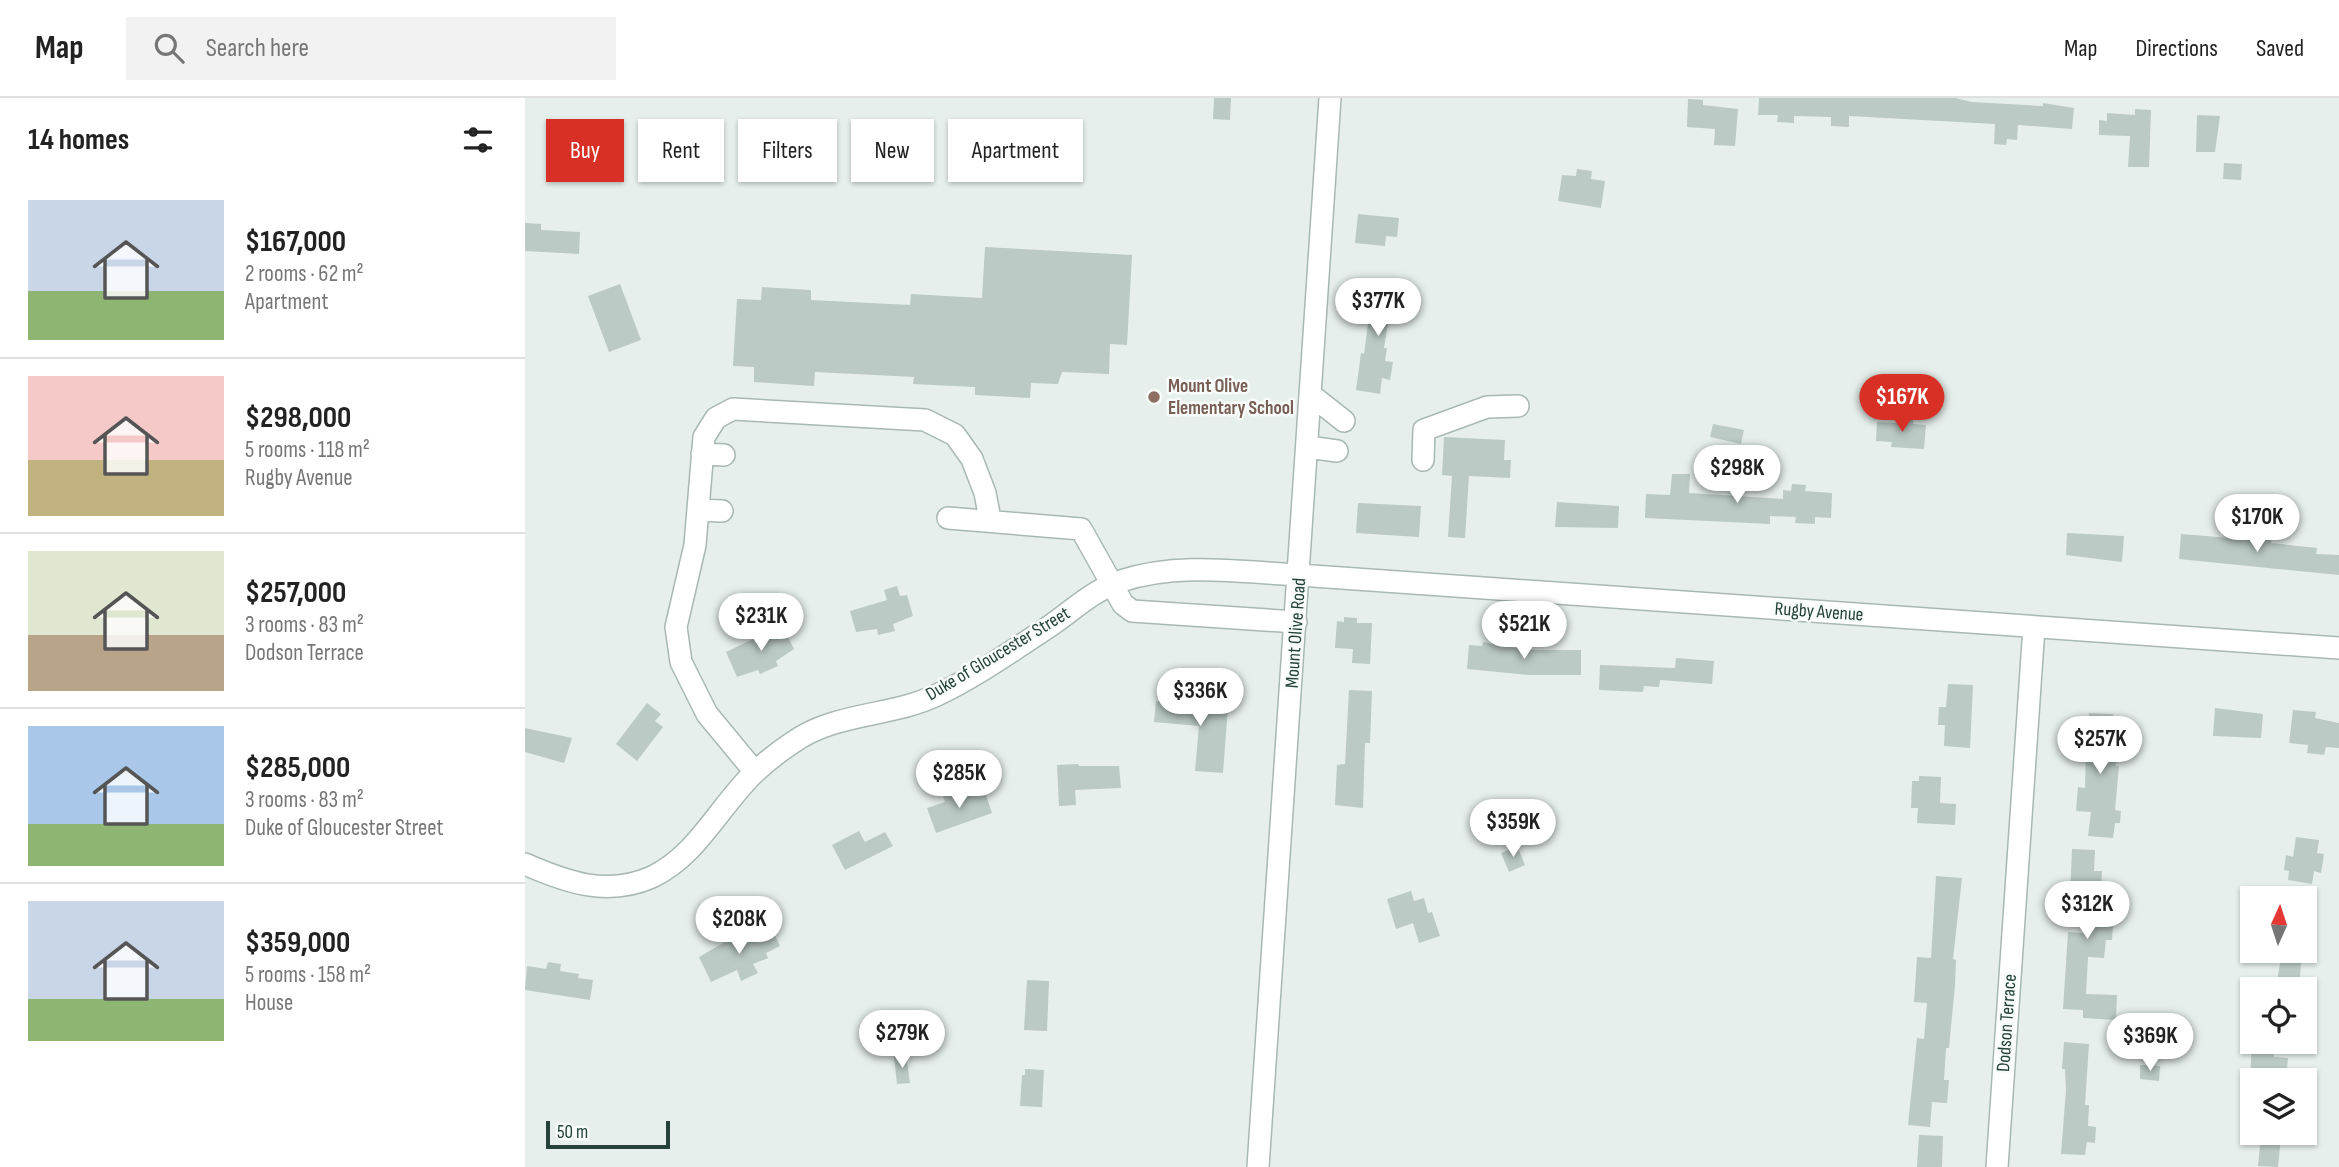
<!DOCTYPE html>
<html lang="en">
<head>
<meta charset="utf-8">
<style>
	:root { --surface:#fff; --page:#f2f2f2; --text:#222; --muted:#767676; --line:#e0e0e0; --accent:#d93025 }
	body { margin:0; font-family:"Sofia Sans Condensed",sans-serif; background:var(--page); color:var(--text); height:100vh; display:flex; flex-direction:column; font-size:26px; white-space:nowrap }
	* { box-sizing:border-box; margin:0 }
	p { font-size:23px; color:var(--muted) }
	.icon { flex:none; width:38px; height:38px; fill:none; stroke:currentColor; stroke-width:2; stroke-linecap:round; stroke-linejoin:round }
	.map { position:relative; flex:1; overflow:hidden }
	.sheet { display:flex; flex-direction:column; background:var(--surface); width:525px }
	.sheet>* { flex:none }
	.hud { position:absolute; left:21px; top:21px; width:665px; height:63px; display:flex; gap:14px }
	.needle { width:46px; rotate:3deg }
	.fabs { position:absolute; left:1715px; top:788px; display:grid; gap:14px }
	.fabs a { display:grid; place-items:center; width:77px; height:77px; border-radius:0px; background:var(--surface); box-shadow:0 2px 5px #0004; font-size:35px }
	.scale { position:absolute; left:21px; bottom:18px; width:124px; box-sizing:border-box; padding-left:7px; border:4px solid #24423a; border-top:0; font-size:19px; line-height:24px; white-space:nowrap; color:#24423a; -webkit-text-stroke:5px #f7fbf9; paint-order:stroke }
	.price { position:absolute; translate:-50% -60px; padding:0 16px; border-radius:24px; background:#fff; color:#222; font-size:23px; line-height:46px; filter:drop-shadow(0 2px 4px #0008) }
	.price::after { content:''; position:absolute; left:50%; top:42px; width:21px; height:16px; margin-left:-10px; background:inherit; clip-path:polygon(0 0,100% 0,50% 100%) }
	.price.active { background:var(--accent); color:#fff }
	ul { padding:0; list-style:none }
	li { display:flex; align-items:center; gap:21px; height:175px; padding:0 28px }
	li+li { border-top:2px solid var(--line) }
	li span { display:grid; place-items:center; flex:none; width:196px; height:140px; border-radius:0px; color:#555 }
	li>.icon { margin-inline-start:auto }
	span .icon { width:84px; height:84px; fill:#fffc; stroke-width:1 }
	li b { font-size:30px }
	h2 { display:flex; justify-content:space-between; align-items:center; height:84px; padding:0 28px; font-size:30px }
	.chip { padding:0 24px; border-radius:0px; background:var(--surface); box-shadow:0 2px 5px #0004; font-size:24px; line-height:63px }
	.chip.active { background:var(--accent); color:#fff }
	header { display:flex; align-items:center; gap:42px; box-sizing:border-box; height:98px; padding:0 35px; background:var(--surface); border-bottom:2px solid var(--line) }
	header strong { font-size:33px }
	nav { display:flex; gap:38px; margin-inline-start:auto; font-size:24px }
	.search { width:490px; height:63px; background:var(--page); display:flex; align-items:center; gap:18px; box-sizing:border-box; padding:0 24px; border-radius:0px; color:var(--muted); font-size:26px }
	main { display:flex; flex:1; min-height:0 }
	.map>svg:first-child { display:block }
</style>
</head>
<body>
<header>
<strong>Map</strong>
<div class="search"><svg class="icon" aria-label="search" viewBox="0 0 24 24"><circle cx="10" cy="10" r="6"/><path d="M15 15l6 6"/></svg>Search here</div>
<nav><a>Map</a><a>Directions</a><a>Saved</a></nav>
</header>
<main>
<section class="sheet">
<h2>14 homes<svg class="icon" aria-label="filters" viewBox="0 0 24 24"><path d="M4 7h16M4 17h16"/><circle cx="9" cy="7" r="2"/><circle cx="15" cy="17" r="2"/></svg></h2>
<ul>
<li><span style="background:linear-gradient(#c9d6e8 65%,#8fb573 0)"><svg class="icon" aria-label="home" viewBox="0 0 24 24"><path d="M3 11l9-7 9 7M6 9v11h12V9"/></svg></span><div><b>$167,000</b><p>2 rooms · 62 m²</p><p>Apartment</p></div></li>
<li><span style="background:linear-gradient(#f6c9c9 60%,#c2b280 0)"><svg class="icon" aria-label="home" viewBox="0 0 24 24"><path d="M3 11l9-7 9 7M6 9v11h12V9"/></svg></span><div><b>$298,000</b><p>5 rooms · 118 m²</p><p>Rugby Avenue</p></div></li>
<li><span style="background:linear-gradient(#dfe7d0 60%,#b9a48a 0)"><svg class="icon" aria-label="home" viewBox="0 0 24 24"><path d="M3 11l9-7 9 7M6 9v11h12V9"/></svg></span><div><b>$257,000</b><p>3 rooms · 83 m²</p><p>Dodson Terrace</p></div></li>
<li><span style="background:linear-gradient(#a9c7e8 70%,#8fb573 0)"><svg class="icon" aria-label="home" viewBox="0 0 24 24"><path d="M3 11l9-7 9 7M6 9v11h12V9"/></svg></span><div><b>$285,000</b><p>3 rooms · 83 m²</p><p>Duke of Gloucester Street</p></div></li>
<li><span style="background:linear-gradient(#c9d6e8 70%,#8fb573 0)"><svg class="icon" aria-label="home" viewBox="0 0 24 24"><path d="M3 11l9-7 9 7M6 9v11h12V9"/></svg></span><div><b>$359,000</b><p>5 rooms · 158 m²</p><p>House</p></div></li>
</ul>
</section>
<div class="map">
<svg width="1814" height="1069" viewBox="0 0 1814 1069">
	<rect width="100%" height="100%" fill="#e6efeb"/>
	<path fill="#bbcac4" d="M 689,0 L 706,0 L 705,22 L 688,21 Z
		M 1234,0 L 1430,0 L 1447,4 L 1518,8 L 1518,5 L 1549,10 L 1547,31 L 1493,27 L 1492,42 L 1482,41 L 1481,47 L 1469,46 L 1470,26 L 1324,18 L 1324,29 L 1306,28 L 1306,19 L 1269,18 L 1269,25 L 1252,24 L 1253,17 L 1233,17 Z
		M 1163,1 L 1178,2 L 1178,7 L 1213,11 L 1210,48 L 1189,47 L 1190,31 L 1162,29 Z
		M 1610,11 L 1626,12 L 1624,69 L 1603,69 L 1605,38 L 1574,37 L 1574,22 L 1582,23 L 1582,15 L 1610,17 Z
		M 1672,17 L 1695,18 L 1690,54 L 1671,54 Z
		M 519,44 L 521,69 L 483,72 L 482,56 L 497,55 L 496,46 Z
		M 1699,65 L 1717,66 L 1716,82 L 1698,81 Z
		M 1052,71 L 1067,73 L 1066,81 L 1080,83 L 1076,110 L 1033,103 L 1037,77 L 1051,78 Z
		M 833,116 L 874,120 L 872,139 L 861,138 L 860,148 L 830,145 Z
		M 0,125 L 16,126 L 16,132 L 55,134 L 54,156 L 0,153 Z
		M 460,149 L 607,157 L 602,247 L 585,246 L 584,276 L 537,274 L 533,286 L 506,285 L 505,300 L 450,297 L 450,289 L 388,286 L 389,279 L 290,274 L 289,288 L 229,284 L 229,269 L 208,268 L 212,201 L 236,202 L 237,189 L 286,192 L 286,202 L 385,207 L 386,196 L 457,200 Z
		M 849,181 L 868,184 L 866,194 L 876,195 L 871,222 L 864,220 L 859,250 L 862,250 L 860,263 L 868,264 L 865,282 L 857,280 L 855,296 L 831,292 L 836,255 L 839,256 Z
		M 95,186 L 116,242 L 84,254 L 63,198 Z
		M 1373,319 L 1388,319 L 1388,326 L 1401,327 L 1399,351 L 1366,349 L 1367,344 L 1351,343 L 1352,324 L 1372,325 Z
		M 1188,326 L 1219,332 L 1216,346 L 1185,339 Z
		M 919,339 L 980,342 L 979,362 L 986,362 L 985,380 L 944,378 L 940,440 L 923,439 L 927,378 L 917,377 Z
		M 1147,376 L 1165,376 L 1164,395 L 1258,401 L 1258,392 L 1266,393 L 1267,386 L 1281,387 L 1280,393 L 1307,395 L 1306,420 L 1290,419 L 1290,426 L 1270,425 L 1271,419 L 1245,418 L 1245,426 L 1120,420 L 1121,396 L 1145,397 Z
		M 1032,404 L 1094,408 L 1093,430 L 1030,429 Z
		M 833,405 L 896,408 L 894,439 L 831,435 Z
		M 1542,435 L 1599,438 L 1597,464 L 1541,457 Z
		M 1656,436 L 1730,442 L 1731,438 L 1747,440 L 1746,445 L 1792,450 L 1791,456 L 1814,457 L 1814,477 L 1654,461 Z
		M 372,488 L 375,498 L 382,497 L 388,518 L 368,526 L 370,533 L 353,537 L 352,531 L 331,534 L 325,513 L 362,502 L 359,492 Z
		M 819,519 L 832,520 L 832,525 L 847,525 L 845,566 L 827,565 L 828,551 L 810,550 L 812,523 L 819,524 Z
		M 257,527 L 269,551 L 251,563 L 253,568 L 235,576 L 233,572 L 212,579 L 201,554 Z
		M 958,544 L 1001,552 L 1056,552 L 1056,577 L 1003,577 L 942,571 L 944,547 L 957,548 Z
		M 1151,560 L 1189,563 L 1187,586 L 1135,582 L 1134,589 L 1119,588 L 1118,594 L 1074,592 L 1075,567 L 1150,570 Z
		M 1423,586 L 1448,587 L 1445,650 L 1419,648 L 1420,627 L 1413,627 L 1414,609 L 1421,609 Z
		M 824,592 L 847,593 L 845,645 L 840,645 L 838,710 L 810,707 L 812,667 L 820,666 Z
		M 655,598 L 678,599 L 677,606 L 703,609 L 698,675 L 670,673 L 674,628 L 629,624 L 631,603 L 654,605 Z
		M 122,605 L 136,616 L 130,623 L 138,629 L 112,663 L 91,646 Z
		M 1690,610 L 1738,616 L 1736,640 L 1688,638 Z
		M 1768,612 L 1791,614 L 1790,620 L 1814,625 L 1814,650 L 1801,649 L 1799,657 L 1782,655 L 1783,647 L 1764,645 Z
		M 1564,615 L 1588,616 L 1586,637 L 1593,637 L 1591,668 L 1594,668 L 1590,712 L 1596,713 L 1595,725 L 1590,725 L 1588,740 L 1563,738 L 1566,714 L 1551,713 L 1553,689 L 1560,690 L 1561,648 L 1556,648 L 1557,626 L 1563,627 Z
		M 0,630 L 47,640 L 39,665 L 0,654 Z
		M 553,666 L 554,668 L 594,668 L 596,690 L 550,692 L 551,707 L 534,708 L 532,667 Z
		M 1394,678 L 1416,679 L 1415,705 L 1431,706 L 1430,727 L 1392,725 L 1393,710 L 1386,710 L 1387,683 L 1394,683 Z
		M 438,691 L 440,697 L 459,691 L 467,715 L 411,735 L 402,710 L 420,704 L 418,698 Z
		M 334,733 L 340,744 L 360,734 L 368,748 L 320,772 L 307,747 Z
		M 1771,739 L 1794,742 L 1792,755 L 1799,756 L 1796,775 L 1789,773 L 1787,786 L 1763,782 L 1764,773 L 1759,772 L 1761,757 L 1768,759 Z
		M 992,748 L 1000,767 L 984,774 L 976,755 Z
		M 1547,751 L 1570,752 L 1569,773 L 1577,773 L 1575,813 L 1584,814 L 1582,828 L 1588,828 L 1587,842 L 1581,842 L 1579,860 L 1563,859 L 1561,896 L 1592,897 L 1591,922 L 1558,920 L 1558,912 L 1538,911 L 1543,834 L 1558,835 L 1560,801 L 1545,800 Z
		M 1411,778 L 1437,780 L 1428,861 L 1431,862 L 1430,887 L 1424,950 L 1421,950 L 1419,982 L 1424,982 L 1422,1005 L 1407,1004 L 1405,1029 L 1383,1027 L 1392,940 L 1399,941 L 1402,905 L 1389,904 L 1392,859 L 1406,860 Z
		M 886,793 L 889,803 L 899,800 L 903,815 L 907,814 L 915,838 L 894,845 L 888,825 L 871,831 L 862,801 Z
		M 247,831 L 255,848 L 241,855 L 243,860 L 228,866 L 233,875 L 216,883 L 212,872 L 186,884 L 174,859 L 212,837 L 214,842 L 221,838 L 223,842 Z
		M 1757,852 L 1777,852 L 1774,891 L 1751,891 Z
		M 23,864 L 36,866 L 35,873 L 54,876 L 53,880 L 68,882 L 65,902 L 0,892 L 2,868 L 21,871 Z
		M 502,882 L 524,883 L 522,933 L 499,932 Z
		M 1539,944 L 1564,946 L 1560,1007 L 1564,1007 L 1563,1028 L 1571,1029 L 1570,1045 L 1562,1044 L 1560,1057 L 1536,1056 L 1541,992 L 1540,971 L 1537,971 Z
		M 1727,944 L 1749,946 L 1749,959 L 1763,960 L 1761,982 L 1725,982 Z
		M 381,957 L 385,985 L 372,986 L 369,959 Z
		M 1615,967 L 1635,968 L 1634,983 L 1615,981 Z
		M 500,971 L 519,972 L 517,1009 L 495,1008 L 497,977 L 500,977 Z
		M 1394,1037 L 1418,1038 L 1417,1069 L 1392,1069 Z
		M 1736,1037 L 1756,1039 L 1753,1069 L 1733,1068 Z"/>
	<g fill="none" stroke-linecap="round" stroke-linejoin="round">
		<defs>
			<path id="minor" d="M 786,297 L 819,323
				M 783,349 L 812,353
				M 177,356 L 199,357
				M 898,362 L 899,332 L 962,309 L 993,308
				M 173,412 L 197,413
				M 423,420 L 556,431 L 598,506 L 607,513 L 771,524
				M 230,674 L 182,616 L 156,564 L 151,529 L 170,447 L 179,339 L 191,320 L 208,311 L 400,322 L 430,337 L 447,361 L 460,395 L 465,421
				M 0,766 C 41,784 82,799 127,779 C 172,758 195,707 230,674 C 241,664 255,653 267,645 C 310,614 366,619 412,597 C 449,580 490,551 525,528 C 548,512 569,492 596,483 C 653,464 715,474 774,477 L 1814,550
				M 733,1069 L 805,0
				M 1472,1069 L 1509,529"/>
		</defs>
		<use href="#minor" stroke="#a8b8b2" stroke-width="24"/>
		<use href="#minor" stroke="#fff" stroke-width="21"/>
	</g>
	<circle fill="#8d6e63" stroke="#f7fbf9" stroke-width="2.5" cx="629" cy="299" r="7"/>
	<g text-anchor="middle" dominant-baseline="central" stroke-width="5" stroke-linejoin="round" paint-order="stroke">
		<g font-size="19" font-weight="bold" fill="#785e54" stroke="#f7fbf9" text-anchor="start">
			<text x="643" y="288">Mount Olive<tspan x="643" dy="22">Elementary School</tspan></text>
		</g>
		<g font-size="19" fill="#24423a" stroke="#f7fbf9">
			<text transform="translate(1294 514) rotate(4)">Rugby Avenue</text>
			<text transform="translate(771 535) rotate(-86)">Mount Olive Road</text>
			<text transform="translate(473 556) rotate(-31)">Duke of Gloucester Street</text>
			<text transform="translate(1482 925) rotate(-86)">Dodson Terrace</text>
		</g>
	</g>
</svg>
<div class="fabs">
<a><svg class="needle" viewBox="-14 -14 28 28"><path d="M0-13l5 13h-10z" fill="#e53935"/><path d="M0 13l5-13h-10z" fill="#767676"/></svg></a>
<a><svg class="icon" aria-label="locate" viewBox="0 0 24 24"><circle cx="12" cy="12" r="6"/><path d="M12 2v4M12 18v4M2 12h4M18 12h4"/></svg></a>
<a><svg class="icon" aria-label="layers" viewBox="0 0 24 24"><path d="M12 4l9 5-9 5-9-5zM3 14l9 5 9-5"/></svg></a>
</div>
<div class="scale">50 m</div>
<b class="price" style="left:853px;top:240px">$377K</b>
<b class="price active" style="left:1377px;top:336px">$167K</b>
<b class="price" style="left:1212px;top:407px">$298K</b>
<b class="price" style="left:1732px;top:456px">$170K</b>
<b class="price" style="left:236px;top:555px">$231K</b>
<b class="price" style="left:999px;top:563px">$521K</b>
<b class="price" style="left:675px;top:630px">$336K</b>
<b class="price" style="left:1575px;top:678px">$257K</b>
<b class="price" style="left:434px;top:712px">$285K</b>
<b class="price" style="left:988px;top:761px">$359K</b>
<b class="price" style="left:1562px;top:843px">$312K</b>
<b class="price" style="left:214px;top:858px">$208K</b>
<b class="price" style="left:377px;top:972px">$279K</b>
<b class="price" style="left:1625px;top:975px">$369K</b>
<div class="hud">
<a class="chip active">Buy</a>
<a class="chip">Rent</a>
<a class="chip">Filters</a>
<a class="chip">New</a>
<a class="chip">Apartment</a>
</div>
</div>
</main>
</body>
</html>
